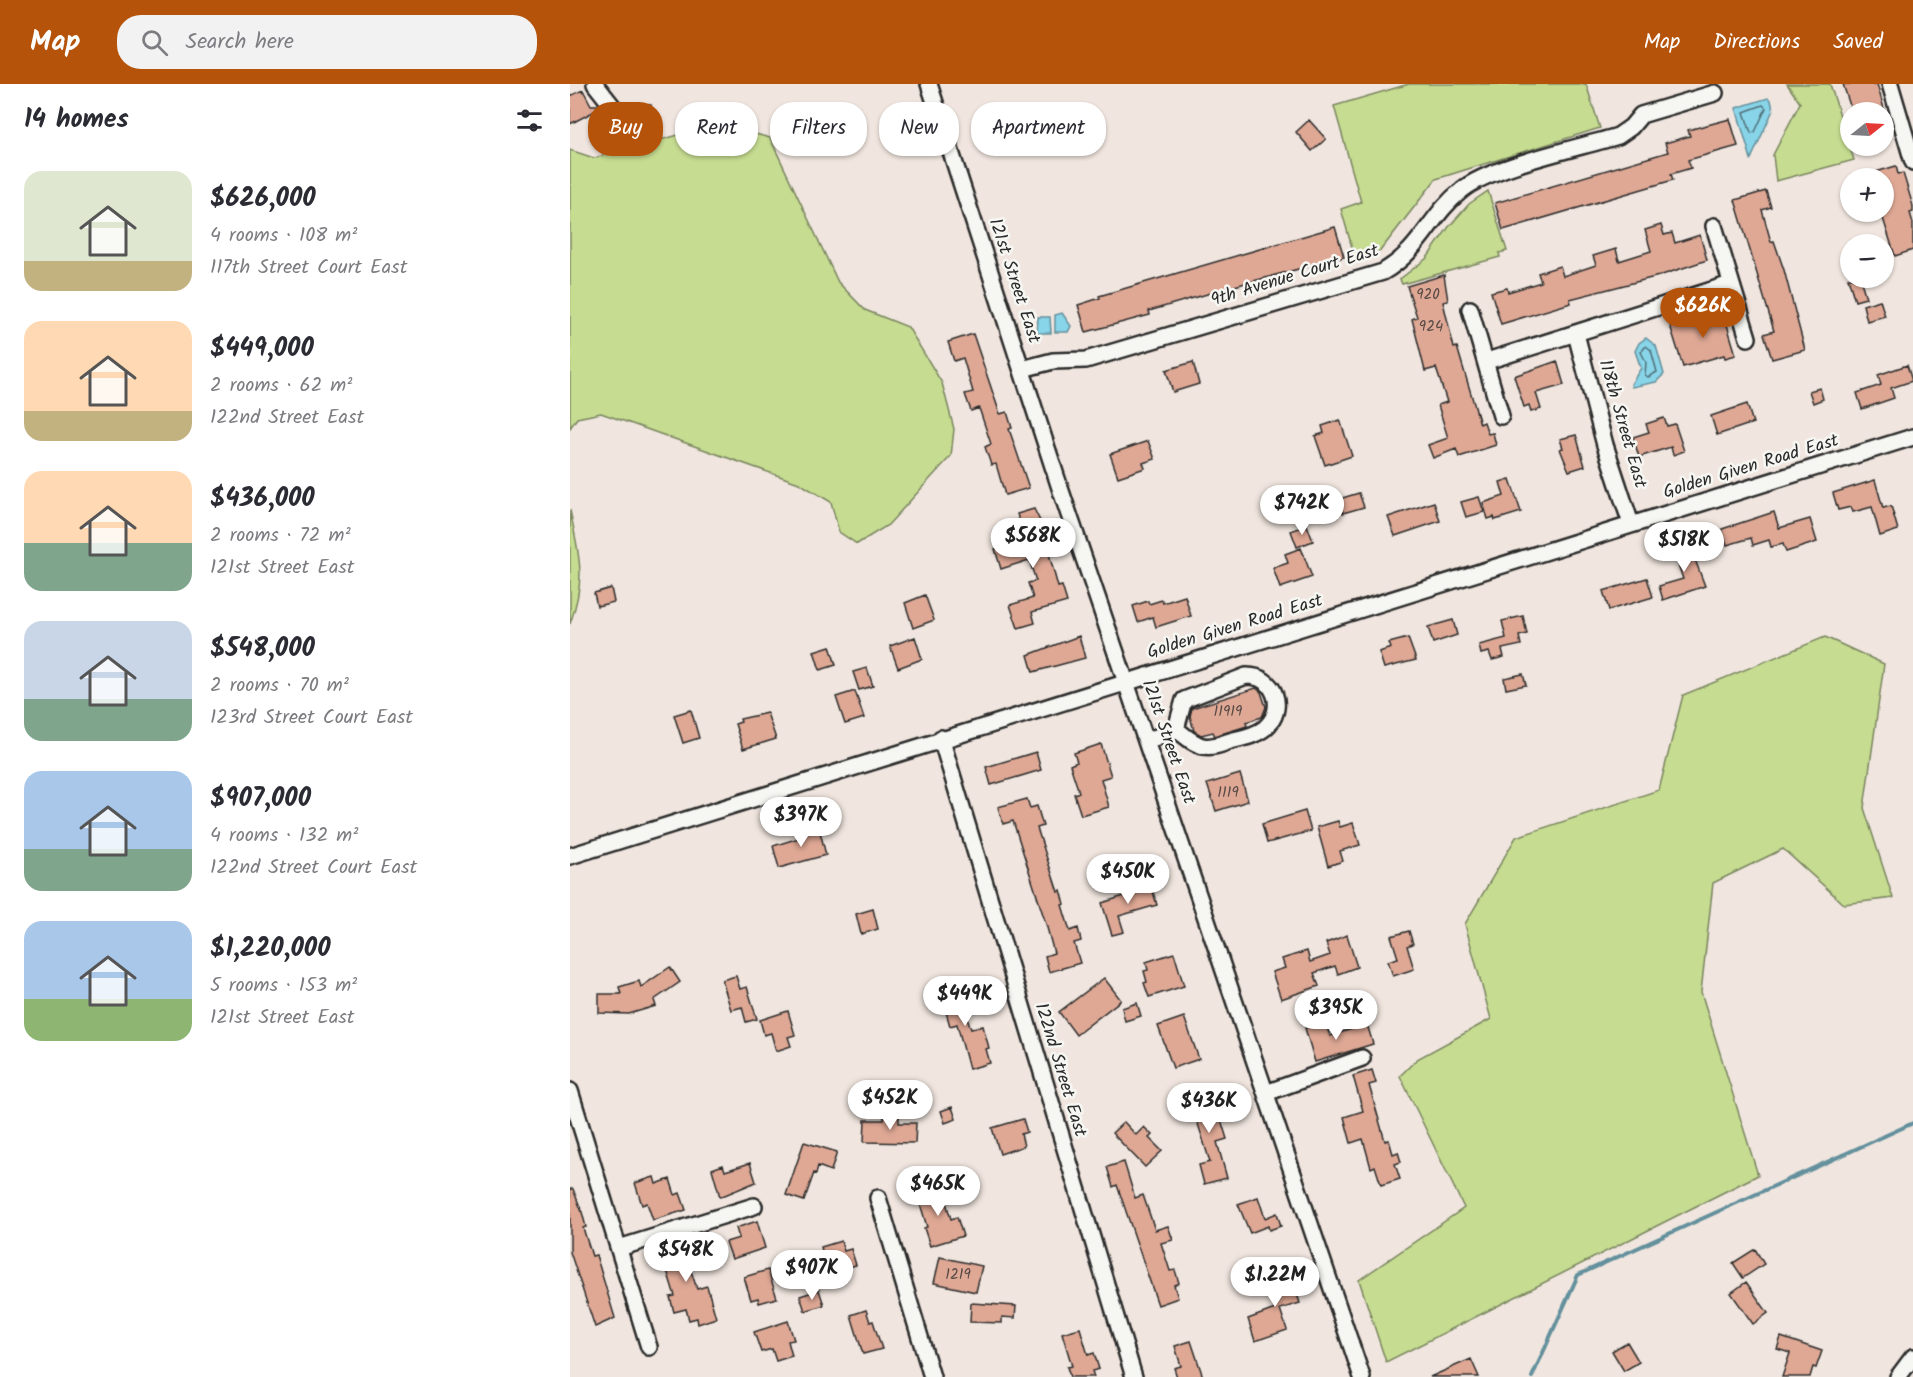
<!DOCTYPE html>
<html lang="en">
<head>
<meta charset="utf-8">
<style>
	:root { --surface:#fff; --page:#f2f2f3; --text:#2b2b33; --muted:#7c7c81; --accent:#b45309 }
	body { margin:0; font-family:Kalam,sans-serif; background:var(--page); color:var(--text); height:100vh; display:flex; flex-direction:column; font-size:22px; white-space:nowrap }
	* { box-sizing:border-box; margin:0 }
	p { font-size:20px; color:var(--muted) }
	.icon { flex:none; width:33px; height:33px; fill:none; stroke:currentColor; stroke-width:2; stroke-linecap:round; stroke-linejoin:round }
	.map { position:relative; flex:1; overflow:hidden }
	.panel { display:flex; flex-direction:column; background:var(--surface); width:570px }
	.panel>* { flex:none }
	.top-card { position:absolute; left:18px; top:18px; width:570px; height:54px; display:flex; gap:12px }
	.needle { width:39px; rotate:72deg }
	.tools { position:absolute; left:1270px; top:18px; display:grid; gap:12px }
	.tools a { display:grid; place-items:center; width:54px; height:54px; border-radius:50%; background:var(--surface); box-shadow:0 2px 4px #0004; font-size:30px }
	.price { position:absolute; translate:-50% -51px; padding:0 14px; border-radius:21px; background:#fff; color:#222; font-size:20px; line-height:39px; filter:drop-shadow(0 2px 3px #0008) }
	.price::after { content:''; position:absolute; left:50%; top:36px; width:18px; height:14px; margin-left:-9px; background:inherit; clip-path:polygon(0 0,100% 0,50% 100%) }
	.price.active { background:var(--accent); color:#fff }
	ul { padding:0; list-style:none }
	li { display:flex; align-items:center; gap:18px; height:150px; padding:0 24px }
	li span { display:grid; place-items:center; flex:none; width:168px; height:120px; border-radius:18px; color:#555 }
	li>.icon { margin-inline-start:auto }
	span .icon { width:72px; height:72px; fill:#fffc; stroke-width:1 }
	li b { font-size:26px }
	h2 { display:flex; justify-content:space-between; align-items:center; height:72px; padding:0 24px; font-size:26px }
	.tag { padding:0 21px; border-radius:24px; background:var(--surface); box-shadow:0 2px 4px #0004; font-size:21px; line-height:54px }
	.tag.active { background:var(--accent); color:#fff }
	header { display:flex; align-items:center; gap:36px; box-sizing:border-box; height:84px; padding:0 30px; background:var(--accent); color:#fff }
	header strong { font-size:28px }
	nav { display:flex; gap:33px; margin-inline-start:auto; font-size:21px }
	.search { width:420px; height:54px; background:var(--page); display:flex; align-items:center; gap:15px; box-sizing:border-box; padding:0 21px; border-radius:24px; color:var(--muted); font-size:22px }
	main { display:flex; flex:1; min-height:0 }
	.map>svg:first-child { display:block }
</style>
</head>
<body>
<header>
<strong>Map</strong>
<div class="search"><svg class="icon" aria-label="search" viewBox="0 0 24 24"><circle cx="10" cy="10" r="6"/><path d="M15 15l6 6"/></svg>Search here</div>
<nav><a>Map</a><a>Directions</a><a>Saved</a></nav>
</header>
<main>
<section class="panel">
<h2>14 homes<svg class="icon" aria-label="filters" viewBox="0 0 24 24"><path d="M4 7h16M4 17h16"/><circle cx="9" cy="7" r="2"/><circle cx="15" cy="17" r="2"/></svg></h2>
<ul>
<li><span style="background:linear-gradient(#dfe7d0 75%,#c2b280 0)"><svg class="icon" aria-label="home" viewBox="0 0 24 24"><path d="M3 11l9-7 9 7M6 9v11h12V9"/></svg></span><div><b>$626,000</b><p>4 rooms · 108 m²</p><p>117th Street Court East</p></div></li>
<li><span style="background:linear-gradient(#ffd9b3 75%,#c2b280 0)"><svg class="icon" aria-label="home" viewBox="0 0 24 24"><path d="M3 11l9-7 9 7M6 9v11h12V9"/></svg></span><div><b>$449,000</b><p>2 rooms · 62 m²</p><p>122nd Street East</p></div></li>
<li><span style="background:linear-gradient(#ffd9b3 60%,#7fa58c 0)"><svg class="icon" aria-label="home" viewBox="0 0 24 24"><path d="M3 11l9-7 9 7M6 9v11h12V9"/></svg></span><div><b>$436,000</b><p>2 rooms · 72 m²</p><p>121st Street East</p></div></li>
<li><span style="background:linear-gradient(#c9d6e8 65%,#7fa58c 0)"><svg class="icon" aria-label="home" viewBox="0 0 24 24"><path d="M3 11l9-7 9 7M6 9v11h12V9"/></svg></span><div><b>$548,000</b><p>2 rooms · 70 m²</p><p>123rd Street Court East</p></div></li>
<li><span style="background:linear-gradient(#a9c7e8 65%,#7fa58c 0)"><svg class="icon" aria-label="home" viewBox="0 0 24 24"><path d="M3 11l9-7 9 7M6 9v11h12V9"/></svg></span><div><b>$907,000</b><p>4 rooms · 132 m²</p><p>122nd Street Court East</p></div></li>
<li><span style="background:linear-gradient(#a9c7e8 65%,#8fb573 0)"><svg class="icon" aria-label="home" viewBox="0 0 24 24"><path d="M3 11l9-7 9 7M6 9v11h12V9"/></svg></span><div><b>$1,220,000</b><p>5 rooms · 153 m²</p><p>121st Street East</p></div></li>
</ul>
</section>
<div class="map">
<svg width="1343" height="1293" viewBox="0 0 1343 1293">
	<rect width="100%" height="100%" fill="#f1e6df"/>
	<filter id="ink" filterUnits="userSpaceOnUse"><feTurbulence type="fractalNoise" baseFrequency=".0167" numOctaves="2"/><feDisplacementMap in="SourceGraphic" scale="12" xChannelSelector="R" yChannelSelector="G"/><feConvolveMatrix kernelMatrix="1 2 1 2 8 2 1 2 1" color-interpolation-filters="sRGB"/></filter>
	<g filter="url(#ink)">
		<path fill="#c6dc91" stroke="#78845e" stroke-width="1.5" d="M 839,0 L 1016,0 L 1030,44 L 866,95 L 810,167 L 785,174 L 771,125 L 791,118 L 764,22 Z
			M 1217,0 L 1260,0 L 1284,76 L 1206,97 L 1203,71 L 1230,19 Z
			M 156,42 L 200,54 L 268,198 L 295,226 L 338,243 L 372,299 L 384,345 L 381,372 L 318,441 L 287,460 L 269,448 L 261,418 L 229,399 L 31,329 L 7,334 L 0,344 L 0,66 L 24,74 L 127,46 Z
			M 918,107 L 937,167 L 929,169 L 930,173 L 832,200 L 830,195 L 857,174 L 878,144 L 899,120 Z
			M 0,426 C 9,473 17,492 0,540 Z
			M 1255,553 L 1314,580 L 1294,724 L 1323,814 L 1274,820 L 1213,765 L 1143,799 L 1131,908 L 1188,1091 L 816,1278 L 789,1196 L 894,1124 L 830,992 L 847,975 L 921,935 L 895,840 L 946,753 L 1089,706 L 1113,611 Z"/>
		<path fill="#88d4e8" stroke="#63909c" stroke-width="1.5" d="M 1198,14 L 1201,16 L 1203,26 L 1181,75 L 1166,24 Z
			M 492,229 L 501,242 L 498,248 L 485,248 L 485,231 Z
			M 468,233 L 480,233 L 481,249 L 467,249 Z
			M 1076,254 L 1086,262 L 1094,290 L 1086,298 L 1062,303 L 1061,300 L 1071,284 L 1065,267 L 1069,259 Z"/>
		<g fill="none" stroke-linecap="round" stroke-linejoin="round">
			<path stroke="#506f77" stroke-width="1.5" d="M 1193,21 L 1196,24 L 1185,48 L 1181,49 L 1174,28 Z
				M 1076,262 L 1081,266 L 1087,288 L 1078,293 L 1075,291 L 1076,278 L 1071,268 Z"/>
			<path stroke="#63909c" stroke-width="4" d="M 962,1293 L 1008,1191 L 1343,1039"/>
		</g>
		<path fill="#dfa895" stroke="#2b2b2b" stroke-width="1.5" d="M 1273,0 L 1307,0 L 1315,28 L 1282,28 Z
			M 13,6 L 21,21 L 29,21 L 31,24 L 0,40 L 0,12 Z
			M 62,21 L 81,21 L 81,43 L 62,43 Z
			M 1160,35 L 1168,62 L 1118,76 L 1121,84 L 1101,90 L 1103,96 L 933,146 L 925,119 L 1098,68 L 1095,59 L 1120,52 L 1118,46 Z
			M 739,36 L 756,55 L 742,67 L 726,48 Z
			M 1326,82 L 1328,90 L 1333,89 L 1343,122 L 1343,128 L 1340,129 L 1343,139 L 1343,166 L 1325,172 L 1311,128 L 1314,128 L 1314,94 L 1293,94 L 1292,92 Z
			M 1196,107 L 1201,123 L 1192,126 L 1201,158 L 1204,157 L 1214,186 L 1235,266 L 1202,275 L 1194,250 L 1204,247 L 1165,116 Z
			M 1091,141 L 1094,151 L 1102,149 L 1105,159 L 1130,151 L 1137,176 L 1089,192 L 1000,215 L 1001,219 L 931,240 L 921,208 L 937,204 L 938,208 L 971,198 L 968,189 L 990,182 L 993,192 L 1026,181 L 1023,172 L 1046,165 L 1049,177 L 1081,167 L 1075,146 Z
			M 765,143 L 774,173 L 668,201 L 579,227 L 580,231 L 516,248 L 508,221 L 530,214 L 529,212 Z
			M 874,191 L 878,217 L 873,218 L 884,264 L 887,263 L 910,340 L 914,338 L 918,350 L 923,349 L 926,361 L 889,373 L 886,365 L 863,374 L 858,361 L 878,354 L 868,321 L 877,318 L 866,284 L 855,287 L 842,235 L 847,233 L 837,202 Z
			M 1278,194 L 1290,194 L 1296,214 L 1285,217 Z
			M 1310,216 L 1315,232 L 1297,237 L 1293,221 Z
			M 1152,224 L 1166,271 L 1155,274 L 1154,271 L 1113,283 L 1100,241 L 1113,237 L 1114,241 L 1141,233 L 1140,227 Z
			M 403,250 L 430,330 L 437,328 L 442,344 L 439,345 L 459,404 L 435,411 L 426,380 L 421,381 L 415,363 L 421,360 L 409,324 L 401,327 L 395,310 L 403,308 L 393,274 L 384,277 L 378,258 Z
			M 987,277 L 994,301 L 966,309 L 971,325 L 961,328 L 959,321 L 954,323 L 944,292 Z
			M 623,278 L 629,300 L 603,308 L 596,286 Z
			M 1337,281 L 1342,297 L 1321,304 L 1324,314 L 1292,325 L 1287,309 L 1311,301 L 1308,291 Z
			M 1250,304 L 1253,315 L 1243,319 L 1239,307 Z
			M 1177,320 L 1183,339 L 1147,351 L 1141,332 Z
			M 1094,334 L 1097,342 L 1105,340 L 1114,367 L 1103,371 L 1101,363 L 1069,373 L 1063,353 L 1079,348 L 1076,340 Z
			M 770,336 L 782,372 L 755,381 L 745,352 L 754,349 L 752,342 Z
			M 1006,351 L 1015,382 L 999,387 L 990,365 L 993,364 L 990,355 Z
			M 578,357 L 585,375 L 573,379 L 575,384 L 548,393 L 540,370 Z
			M 940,395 L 951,428 L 925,436 L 924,433 L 918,435 L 913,419 L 934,412 L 930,398 Z
			M 1305,396 L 1313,424 L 1321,422 L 1328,446 L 1310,452 L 1302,423 L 1283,428 L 1281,423 L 1268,426 L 1263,409 Z
			M 789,409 L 794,423 L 773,429 L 769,415 Z
			M 909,413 L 914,428 L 896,433 L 891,418 Z
			M 864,418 L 870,437 L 825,452 L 818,433 Z
			M 464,425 L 470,437 L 488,503 L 492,502 L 497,518 L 462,528 L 465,539 L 448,544 L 440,521 L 463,514 L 458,499 L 466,497 L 459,476 L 431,485 L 425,465 L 455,456 L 447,430 Z
			M 1204,428 L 1209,444 L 1240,435 L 1247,458 L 1216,468 L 1213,460 L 1201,463 L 1199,456 L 1183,461 L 1181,454 L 1157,461 L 1152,445 Z
			M 737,441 L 743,457 L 727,463 L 721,447 Z
			M 1118,457 L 1135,502 L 1093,516 L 1089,502 L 1113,495 L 1102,463 Z
			M 731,464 L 742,493 L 710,504 L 703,484 L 718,479 L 715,470 Z
			M 1077,494 L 1083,513 L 1039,526 L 1033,507 Z
			M 41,504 L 44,518 L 27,522 L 24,509 Z
			M 355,511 L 364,536 L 343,544 L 335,519 Z
			M 615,512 L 621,532 L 586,543 L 583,533 L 568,538 L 563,522 L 578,517 L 579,520 L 592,516 L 593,519 Z
			M 953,532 L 957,550 L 949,552 L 951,561 L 932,565 L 934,573 L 922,576 L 919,568 L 911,570 L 909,561 L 936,554 L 932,537 Z
			M 883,536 L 887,551 L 863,559 L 858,543 Z
			M 509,552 L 515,574 L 463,588 L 458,571 Z
			M 345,553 L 352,575 L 328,584 L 320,562 Z
			M 838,554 L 846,576 L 814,584 L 809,568 L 821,564 L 819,559 Z
			M 260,562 L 266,581 L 250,586 L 244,567 Z
			M 297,584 L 303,602 L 289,606 L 283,588 Z
			M 953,590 L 956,601 L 936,605 L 934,594 Z
			M 686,604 L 691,608 L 696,623 L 692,633 L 676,638 L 677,642 L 645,652 L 643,648 L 631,651 L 624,647 L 620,632 L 622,624 Z
			M 285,607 L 294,634 L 275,640 L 266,613 Z
			M 121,626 L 129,654 L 113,659 L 104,631 Z
			M 197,629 L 206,655 L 173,665 L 165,640 L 171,638 L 170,635 Z
			M 531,660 L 541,692 L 531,695 L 539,723 L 511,731 L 504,710 L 509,708 L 500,681 L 507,678 L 504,669 Z
			M 466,668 L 471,686 L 421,701 L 416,683 Z
			M 670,690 L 678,717 L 646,727 L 637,700 Z
			M 457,715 L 460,724 L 467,722 L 473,742 L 467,744 L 488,808 L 491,806 L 495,820 L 492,821 L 500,847 L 508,844 L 511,857 L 504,859 L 510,879 L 479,888 L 475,872 L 484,869 L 476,840 L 443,737 L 433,740 L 428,723 Z
			M 735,727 L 741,747 L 697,759 L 692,740 Z
			M 768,737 L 770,743 L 783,739 L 790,761 L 770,767 L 773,777 L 758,782 L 747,743 Z
			M 248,740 L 256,771 L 209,784 L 203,762 L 229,754 L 227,746 Z
			M 580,798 L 587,821 L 549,832 L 554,848 L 542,851 L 532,819 L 554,812 L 552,806 Z
			M 303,825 L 308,845 L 291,850 L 286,830 Z
			M 839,847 L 843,860 L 837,862 L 844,885 L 823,892 L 818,877 L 828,874 L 821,852 Z
			M 777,851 L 787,883 L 768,890 L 765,882 L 744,889 L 749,902 L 711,915 L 702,888 L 715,884 L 712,875 L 737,867 L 740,878 L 760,871 L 756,859 Z
			M 604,869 L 614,902 L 579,913 L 574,899 L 577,898 L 574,887 L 578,886 L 576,878 Z
			M 100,883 L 110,898 L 84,916 L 86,922 L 59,930 L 29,929 L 29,910 L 51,910 L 49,903 L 69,897 L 71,903 Z
			M 166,892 L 170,905 L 177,903 L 187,935 L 176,938 L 172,923 L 161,926 L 152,896 Z
			M 534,894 L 551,916 L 506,951 L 489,928 Z
			M 387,898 L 399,940 L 401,945 L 413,942 L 419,964 L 416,965 L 420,979 L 399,985 L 387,940 L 380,942 L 369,903 Z
			M 567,919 L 571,932 L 555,937 L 552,924 Z
			M 218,927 L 225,951 L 218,953 L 221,962 L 206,967 L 201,949 L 194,951 L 190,936 Z
			M 614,933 L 629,975 L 603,984 L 588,942 Z
			M 755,938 L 760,952 L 797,940 L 803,960 L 745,978 L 735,944 Z
			M 802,986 L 806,999 L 799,1001 L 815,1057 L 819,1056 L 823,1070 L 828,1068 L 831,1078 L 825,1080 L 830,1095 L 811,1101 L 805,1082 L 801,1084 L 793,1055 L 781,1059 L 774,1033 L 793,1027 L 783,992 Z
			M 636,1002 L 640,1014 L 644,1013 L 657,1055 L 647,1058 L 657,1094 L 634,1100 L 629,1081 L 640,1078 L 618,1008 Z
			M 382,1023 L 386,1035 L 375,1039 L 371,1027 Z
			M 314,1031 L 329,1031 L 329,1039 L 346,1039 L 345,1059 L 294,1058 L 295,1036 L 314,1036 Z
			M 453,1035 L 457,1048 L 451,1050 L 454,1062 L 430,1070 L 422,1044 Z
			M 554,1038 L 566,1051 L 574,1043 L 582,1051 L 579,1054 L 592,1067 L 575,1083 L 542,1049 Z
			M 234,1058 L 267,1068 L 261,1087 L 248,1082 L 246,1090 L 244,1089 L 234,1117 L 216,1111 Z
			M 554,1078 L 565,1114 L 573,1111 L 585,1146 L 598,1142 L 603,1156 L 591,1159 L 600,1187 L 605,1186 L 609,1199 L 604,1201 L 608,1214 L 588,1221 L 547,1101 L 543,1103 L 537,1083 Z
			M 180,1079 L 186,1098 L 150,1113 L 142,1085 L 153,1081 L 155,1087 Z
			M 84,1093 L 86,1100 L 100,1095 L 105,1111 L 110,1109 L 116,1126 L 83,1136 L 77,1119 L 72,1121 L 65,1099 Z
			M 371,1102 L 381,1135 L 387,1133 L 393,1152 L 360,1162 L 354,1144 L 357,1143 L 347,1109 Z
			M 0,1105 L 3,1105 L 12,1128 L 16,1143 L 13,1144 L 22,1172 L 26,1171 L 45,1234 L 25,1243 L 0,1168 Z
			M 688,1113 L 695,1134 L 707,1129 L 711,1142 L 699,1146 L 698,1142 L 680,1149 L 668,1120 Z
			M 187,1137 L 195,1164 L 162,1175 L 156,1158 L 169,1154 L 166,1144 Z
			M 119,1155 L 123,1170 L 116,1172 L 127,1205 L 137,1202 L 146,1234 L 128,1240 L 127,1234 L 119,1236 L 116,1225 L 104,1228 L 100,1213 L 105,1212 L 95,1180 L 91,1181 L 86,1166 Z
			M 271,1157 L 274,1167 L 281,1165 L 286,1181 L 258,1189 L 251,1163 Z
			M 1185,1165 L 1194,1180 L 1173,1194 L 1163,1179 Z
			M 370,1173 L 412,1182 L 406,1208 L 364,1199 Z
			M 198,1186 L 207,1214 L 189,1219 L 188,1214 L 181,1216 L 174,1193 Z
			M 719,1187 L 730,1219 L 710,1225 L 717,1246 L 685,1257 L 678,1235 L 705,1225 L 700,1211 L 705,1210 L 700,1194 Z
			M 1176,1198 L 1198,1229 L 1183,1240 L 1161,1209 Z
			M 249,1206 L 254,1221 L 235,1227 L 230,1212 Z
			M 401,1219 L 446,1222 L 445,1234 L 432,1233 L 432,1239 L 400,1238 Z
			M 296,1226 L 300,1238 L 303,1237 L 312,1265 L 293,1270 L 281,1231 Z
			M 218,1237 L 224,1256 L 218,1257 L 222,1272 L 206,1277 L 202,1265 L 191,1268 L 184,1248 Z
			M 510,1244 L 518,1271 L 524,1269 L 529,1285 L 522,1287 L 524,1293 L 500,1293 L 497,1283 L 502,1282 L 492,1249 Z
			M 1211,1253 L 1252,1267 L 1246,1284 L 1243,1283 L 1240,1293 L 1212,1293 L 1220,1269 L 1207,1265 Z
			M 621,1257 L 633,1293 L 607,1293 L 604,1284 L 611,1282 L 605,1262 Z
			M 1057,1258 L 1069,1278 L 1054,1287 L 1042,1267 Z
			M 901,1275 L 909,1293 L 860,1293 Z"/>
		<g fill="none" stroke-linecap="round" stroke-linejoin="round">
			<defs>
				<path id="minor" d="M 25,0 L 47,28
					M 359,0 L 490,404 L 792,1293
					M 1320,0 L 1343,78
					M 1144,142 L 1178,254
					M 900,225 L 931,332
					M 1006,250 L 1035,361 L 1061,440
					M 917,277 L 1161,200
					M 452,285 L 483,277 L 516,276 L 813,188 C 853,164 859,132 892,106 C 921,82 1009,64 1048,52 L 1061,43 L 1071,31 L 1145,9
					M 371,654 L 564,1293
					M 577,657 L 606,645 L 614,616 L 676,592 C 705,591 717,625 695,644 C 685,652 672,654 660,657 C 652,660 642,664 633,662 C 623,660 614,651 606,645
					M 0,772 L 1343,353
					M 0,1007 L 79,1263
					M 696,1009 L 792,974
					M 308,1114 L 362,1293
					M 49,1164 L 184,1122
					M 1328,1293 L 1343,1273"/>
			</defs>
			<use href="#minor" stroke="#2b2b2b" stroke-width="20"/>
			<use href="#minor" stroke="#f6f6f2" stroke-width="15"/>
		</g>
	</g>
	<g text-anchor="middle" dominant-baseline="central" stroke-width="5" stroke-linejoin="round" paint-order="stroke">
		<g font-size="15" fill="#584a46">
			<text x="858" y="211">920</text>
			<text x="861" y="243">924</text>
			<text x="658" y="628">11919</text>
			<text x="658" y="709">1119</text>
			<text x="388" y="1191">1219</text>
		</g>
		<g font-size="18" fill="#2b2b2b" stroke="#f6f6f2">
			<text transform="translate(725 192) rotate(-17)">9th Avenue Court East</text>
			<text transform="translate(444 197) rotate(72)">121st Street East</text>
			<text transform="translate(1052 340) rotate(74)">118th Street East</text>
			<text transform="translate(1181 383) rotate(-17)">Golden Given Road East</text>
			<text transform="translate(665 543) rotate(-17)">Golden Given Road East</text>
			<text transform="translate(598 658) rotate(71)">121st Street East</text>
			<text transform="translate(490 986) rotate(73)">122nd Street East</text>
		</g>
	</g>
</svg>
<div class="tools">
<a><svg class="needle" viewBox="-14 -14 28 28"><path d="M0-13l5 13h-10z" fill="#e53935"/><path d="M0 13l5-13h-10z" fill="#7c7c81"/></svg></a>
<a>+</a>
<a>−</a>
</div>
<b class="price active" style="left:1133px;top:255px">$626K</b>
<b class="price" style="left:732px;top:452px">$742K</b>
<b class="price" style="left:463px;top:485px">$568K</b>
<b class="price" style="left:1114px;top:489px">$518K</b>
<b class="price" style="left:231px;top:764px">$397K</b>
<b class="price" style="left:558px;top:821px">$450K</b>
<b class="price" style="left:395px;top:943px">$449K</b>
<b class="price" style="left:766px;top:957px">$395K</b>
<b class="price" style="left:320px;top:1047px">$452K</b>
<b class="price" style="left:639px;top:1050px">$436K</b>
<b class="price" style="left:368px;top:1133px">$465K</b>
<b class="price" style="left:116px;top:1199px">$548K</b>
<b class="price" style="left:242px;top:1217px">$907K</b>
<b class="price" style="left:705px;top:1224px">$1.22M</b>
<div class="top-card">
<a class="tag active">Buy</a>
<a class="tag">Rent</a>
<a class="tag">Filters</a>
<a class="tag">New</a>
<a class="tag">Apartment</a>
</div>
</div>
</main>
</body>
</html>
